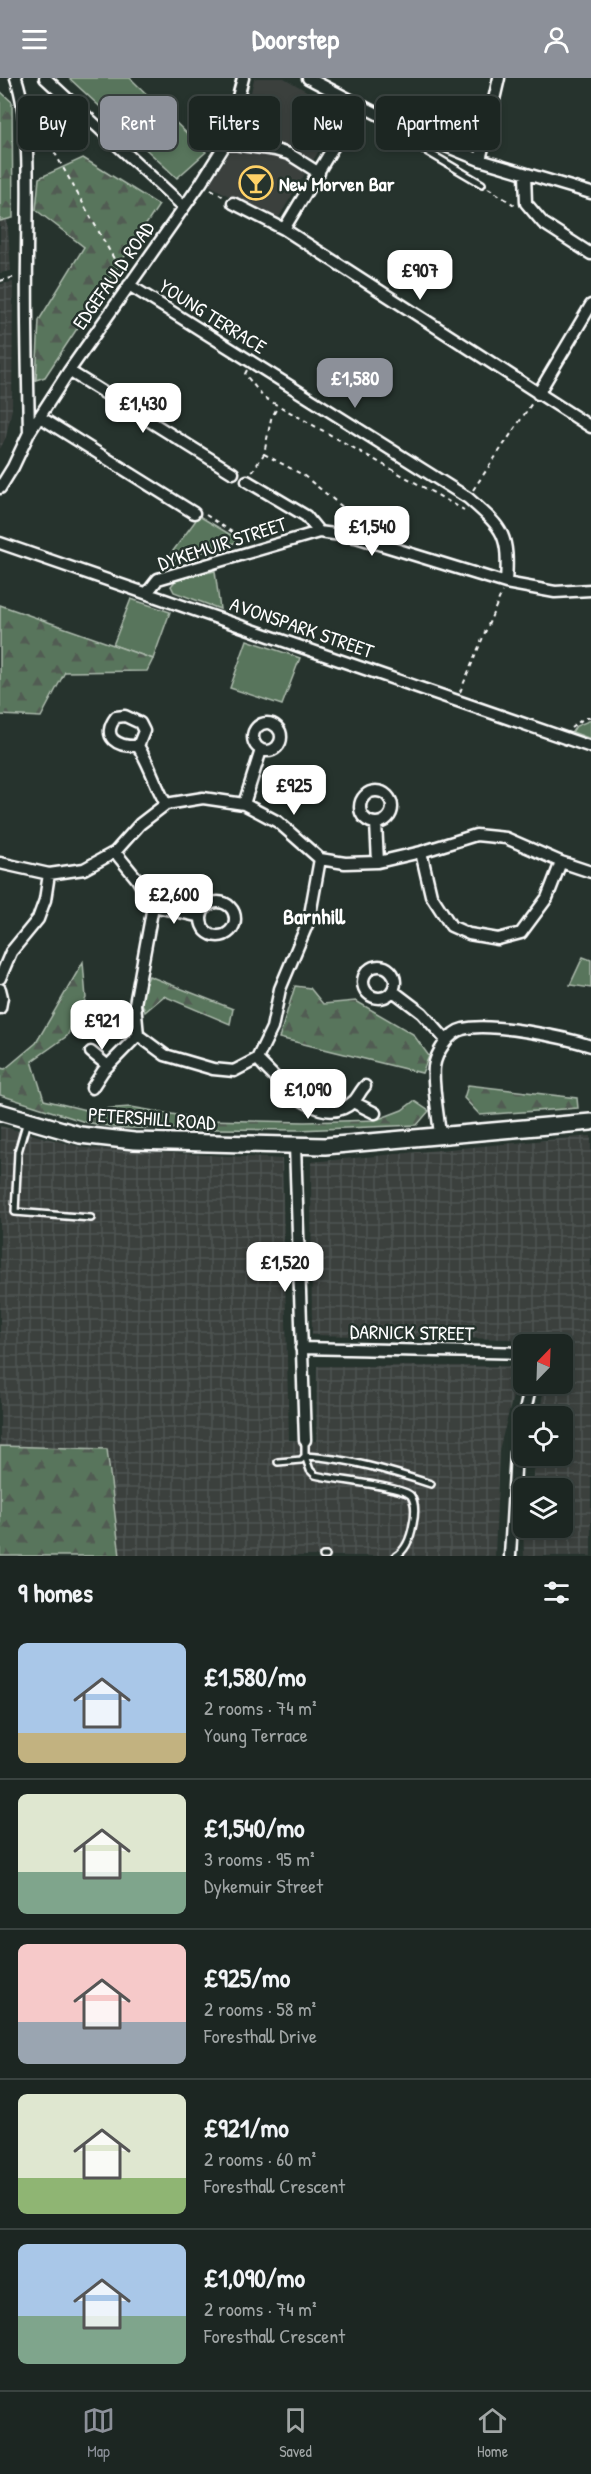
<!DOCTYPE html>
<html lang="en">
<head>
<meta charset="utf-8">
<style>
	:root { --surface:#1c2622; --page:#29322f; --text:#f1f3f6; --muted:#a0a5a5; --line:#3a4340; --accent:#8c9099 }
	body { margin:0; font-family:"Patrick Hand",sans-serif; background:var(--page); color:var(--text); height:100vh; display:flex; flex-direction:column; font-size:22px; white-space:nowrap }
	* { box-sizing:border-box; margin:0 }
	p { font-size:20px; color:var(--muted) }
	.icon { flex:none; width:33px; height:33px; fill:none; stroke:currentColor; stroke-width:2; stroke-linecap:round; stroke-linejoin:round }
	.map { position:relative; height:1478px; overflow:hidden }
	.side { display:flex; flex-direction:column; background:var(--surface); flex:1 }
	.side>* { flex:none }
	.guide { position:absolute; left:18px; top:18px; width:555px; height:54px; display:flex; gap:12px }
	.needle { width:39px; rotate:23deg }
	.controls { position:absolute; left:513px; top:1256px; display:grid; gap:12px }
	.controls a { display:grid; place-items:center; width:60px; height:60px; border-radius:9px; background:var(--surface); box-shadow:0 3px 9px #0003,0 0 0 2px var(--line); font-size:30px }
	.price { position:absolute; translate:-50% -51px; padding:0 14px; border-radius:12px; background:#fff; color:#222; font-size:20px; line-height:39px; filter:drop-shadow(0 2px 3px #0008) }
	.price::after { content:''; position:absolute; left:50%; top:36px; width:18px; height:14px; margin-left:-9px; background:inherit; clip-path:polygon(0 0,100% 0,50% 100%) }
	.price.active { background:var(--accent); color:#fff }
	ul { padding:0; list-style:none }
	li { display:flex; align-items:center; gap:18px; height:150px; padding:0 18px }
	li+li { border-top:2px solid var(--line) }
	li span { display:grid; place-items:center; flex:none; width:168px; height:120px; border-radius:9px; color:#555 }
	li>.icon { margin-inline-start:auto }
	span .icon { width:72px; height:72px; fill:#fffc; stroke-width:1 }
	li b { font-size:26px }
	h2 { display:flex; justify-content:space-between; align-items:center; height:72px; padding:0 18px; font-size:26px }
	.tag { padding:0 21px; border-radius:9px; background:var(--surface); box-shadow:0 3px 9px #0003,0 0 0 2px var(--line); font-size:21px; line-height:54px }
	.tag.active { background:var(--accent); color:#fff }
	header { display:flex; justify-content:space-between; align-items:center; height:78px; padding:0 18px; background:var(--accent); color:#fff; font-size:27px; font-weight:700 }
	.menu { display:flex; justify-content:space-around; align-items:center; height:84px; border-top:2px solid var(--line); background:var(--surface); font-size:16px; color:var(--muted) }
	.menu a { display:grid; justify-items:center; gap:3px }
	.menu .active { color:var(--accent) }
	.map>svg:first-child { display:block }
</style>
</head>
<body>
<header><svg class="icon" aria-label="menu" viewBox="0 0 24 24"><path d="M4 6h16M4 12h16M4 18h16"/></svg>Doorstep<svg class="icon" aria-label="person" viewBox="0 0 24 24"><circle cx="12" cy="8" r="4"/><path d="M4 21q1-7 8-7t8 7"/></svg></header>
<div class="map">
<svg width="591" height="1478" viewBox="0 0 591 1478">
	<defs>
		<pattern id="industrial-grid" width="8" height="8" patternUnits="userSpaceOnUse" patternTransform="scale(1.5)"><rect width="8" height="8" fill="#3b413e"/><path d="M0 4h8M4 0v8" fill="none" stroke="#4f5451"/></pattern>
		<pattern id="forest-firs" width="22" height="20" patternUnits="userSpaceOnUse" patternTransform="scale(1.5)"><rect width="22" height="20" fill="#59755b"/><path d="M5 1l3.5 6h-7zM16 11l3.5 6h-7z" fill="#515c52"/></pattern>
	</defs>
	<rect width="100%" height="100%" fill="#26332d"/>
	<filter id="ink" filterUnits="userSpaceOnUse"><feTurbulence type="fractalNoise" baseFrequency=".0167" numOctaves="2"/><feDisplacementMap in="SourceGraphic" scale="12" xChannelSelector="R" yChannelSelector="G"/><feConvolveMatrix kernelMatrix="1 2 1 2 8 2 1 2 1" color-interpolation-filters="sRGB"/></filter>
	<g filter="url(#ink)">
		<path fill="#3b413e" d="M 257,0 L 284,0 L 334,29 L 338,41 L 276,144 L 209,107 L 242,55 L 254,1 Z"/>
		<path fill="url(#industrial-grid)" fill-rule="evenodd" d="M 0,37 L 11,193 L 0,195 Z
			M 13,204 L 12,331 L 6,359 L 0,371 L 0,206 Z
			M 0,1048 L 85,1070 L 282,1081 L 289,1362 L 316,1363 L 317,1288 L 521,1288 L 499,1372 L 495,1478 L 120,1478 L 107,1371 L 0,1368 Z
			M 591,1058 L 591,1478 L 524,1478 L 522,1411 L 534,1398 L 536,1377 L 562,1377 L 562,1338 L 540,1338 L 544,1305 L 562,1305 L 562,1266 L 548,1266 L 548,1262 L 312,1257 L 311,1084 ZM 524,1410 L 562,1410 L 562,1449 L 524,1449 Z"/>
		<path fill="#59755b" stroke="#acbaad" stroke-width="1.5" d="M 69,0 L 130,0 L 206,74 L 177,100 Z
			M 199,438 L 241,463 L 164,485 Z
			M 215,493 L 220,531 L 174,514 L 171,508 L 177,501 Z
			M 131,521 L 170,534 L 153,581 L 113,567 Z
			M 247,562 L 300,580 L 282,627 L 230,610 Z
			M 591,642 L 591,661 L 572,654 L 576,648 Z
			M 583,879 L 591,882 L 591,910 L 570,907 Z"/>
		<path fill="url(#forest-firs)" stroke="#acbaad" stroke-width="1.5" d="M 0,13 L 12,24 L 13,140 L 0,143 Z
			M 83,80 L 159,127 L 45,299 L 36,302 L 39,242 L 84,169 L 36,132 L 39,100 Z
			M 0,527 L 153,581 L 147,593 L 65,594 L 41,639 L 0,637 Z
			M 83,884 L 86,920 L 67,958 L 32,983 L 44,1022 L 86,1032 L 131,1029 L 206,1042 L 305,1044 L 376,1042 L 402,1032 L 414,1023 L 429,1033 L 417,1047 L 299,1052 L 119,1050 L 85,1044 L 0,1017 L 0,990 L 5,991 L 36,965 Z
			M 149,898 L 233,931 L 230,946 L 164,918 L 145,934 L 140,919 Z
			M 295,908 L 310,910 L 323,926 L 356,923 L 413,956 L 429,978 L 422,995 L 279,960 Z
			M 468,1007 L 577,1020 L 578,1030 L 480,1037 L 464,1020 Z
			M 0,1368 L 107,1371 L 120,1478 L 0,1478 Z"/>
		<g fill="none" stroke-linecap="round" stroke-linejoin="round">
			<defs>
				<path id="lane" d="M 414,57 L 421,70 L 482,106
					M 27,1043 L 18,1074 L 15,1134 L 91,1140
					M 278,1384 L 301,1382 L 305,1378 L 305,1362
					M 323,1478 L 326,1478
					M 396,1478 C 406,1472 411,1458 413,1446 C 415,1437 416,1426 411,1418 C 403,1408 333,1402 315,1397 L 310,1392 L 305,1378 C 347,1380 391,1393 431,1406"/>
				<path id="street" d="M 16,0 C 32,48 27,129 27,181 C 26,239 28,297 29,355
					M 45,0 L 183,128
					M 308,0 L 414,55 L 480,82 L 591,115
					M 226,65 L 275,72 L 289,76 L 319,95
					M 480,82 L 499,0
					M 525,96 L 526,125 L 543,145 L 591,176
					M 233,125 L 284,151 L 591,349
					M 284,151 L 358,28
					M 129,207 L 468,420 C 504,452 509,455 506,505
					M 69,293 L 233,395
					M 538,316 L 591,227
					M 40,339 L 194,435
					M 247,403 L 306,438 L 319,454
					M 0,410 L 13,389 L 29,355 L 69,293 L 201,105 L 226,65 L 243,0
					M 0,465 L 591,669
					M 147,515 L 158,501 L 319,454 L 356,459 L 506,505 L 555,514 L 591,512
					M 125,638 L 140,645 L 144,653 L 138,668 C 118,669 100,660 116,639 Z
					M253 659a14 14 0 1 1 28 0a14 14 0 1 1-28 0Z
					M 138,668 C 150,687 155,707 166,726
					M360 729a16 16 0 1 1 32 0a16 16 0 1 1-32 0Z
					M 244,726 L 261,672
					M 376,745 L 378,784
					M 115,774 L 137,801 L 153,828 L 135,926 L 138,957 L 165,977 L 213,991 L 234,993 L 257,981 L 272,950 L 280,911 L 309,842 L 320,781
					M 421,774 L 431,817 L 451,848 L 469,856 L 498,861 L 521,855 L 547,820 L 561,784
					M 0,785 L 49,796 L 84,791 L 115,774 L 140,746 L 166,726 L 203,720 L 244,726 L 278,744 L 320,781 L 345,785 L 378,784 L 421,774 L 476,757 L 506,760 L 561,784 L 591,794
					M201 841a17 17 0 1 1 34 0a17 17 0 1 1-34 0Z
					M 153,828 L 201,839
					M363 904a16 16 0 1 1 32 0a16 16 0 1 1-32 0Z
					M 0,900 L 11,874 L 38,841 L 45,822 L 49,796
					M 0,911 L 2,919 L 0,930
					M 393,913 L 422,935 L 446,962
					M 91,974 L 108,988
					M 257,981 C 278,1002 321,1054 354,1023 C 358,1019 361,1012 365,1008
					M 92,1010 L 103,993 L 138,957
					M 353,1024 L 375,1035
					M 440,1059 C 439,1040 432,1007 434,989 C 436,975 449,954 463,951 C 490,944 564,959 591,968
					M 295,1067 L 305,1362
					M 301,1270 L 524,1275
					M 524,1338 L 531,1305
					M 510,1478 L 516,1375 L 524,1339"/>
				<path id="secondary" d="M 0,1034 L 80,1057 L 134,1063 L 325,1068 L 591,1044"/>
			</defs>
			<use href="#lane" stroke="#fff" stroke-width="10"/>
			<use href="#street" stroke="#fff" stroke-width="15"/>
			<use href="#secondary" stroke="#fff" stroke-width="20"/>
			<path stroke="#fff" stroke-width="2" stroke-dasharray="4.5 4.5" stroke-linecap="butt" d="M 37,43 L 123,197
				M 488,110 L 516,128
				M 211,111 L 224,119
				M 0,203 L 15,199
				M 247,292 L 245,296 L 263,319 L 464,432
				M 264,376 L 303,397 L 355,439 L 377,453
				M 252,394 L 264,376 L 271,341 L 278,328
				M 473,412 L 532,325
				M 206,437 L 246,463
				M 460,614 L 502,514
				M 571,650 L 583,641 L 591,639"/>
			<use href="#lane" stroke="#26332d" stroke-width="5"/>
			<use href="#street" stroke="#26332d" stroke-width="10"/>
			<use href="#secondary" stroke="#26332d" stroke-width="15"/>
		</g>
	</g>
	<defs>
		<symbol id="bar-ring" viewBox="-11 -11 22 22"><circle r="9.5" fill="#26332d" stroke="#ffd166" stroke-width="1.5"/><path d="M-6-5H6L.8 .8V4.5H3.5V6h-7V4.5H-.8V.8Z" fill="#ffd166"/></symbol>
	</defs>
	<g fill-rule="evenodd">
		<use href="#bar-ring" x="237" y="86" width="38" height="38"/>
	</g>
	<g text-anchor="middle" dominant-baseline="central" stroke-width="5" stroke-linejoin="round" paint-order="stroke">
		<g font-size="20" font-weight="bold" fill="#fff" stroke="#26332d" text-anchor="start">
			<text x="279" y="105">New Morven Bar</text>
		</g>
		<g font-size="20" fill="#fff" stroke="#26332d">
			<text transform="translate(113 197) rotate(-55)">EDGEFAULD ROAD</text>
			<text transform="translate(213 238) rotate(32)">YOUNG TERRACE</text>
			<text transform="translate(222 465) rotate(-18)">DYKEMUIR STREET</text>
			<text transform="translate(302 549) rotate(19)">AVONSPARK STREET</text>
			<text transform="translate(152 1040) rotate(4)">PETERSHILL ROAD</text>
			<text transform="translate(412 1254) rotate(1)">DARNICK STREET</text>
		</g>
		<g font-size="22" font-weight="bold" fill="#fff" stroke="#26332d">
			<text x="314" y="838">Barnhill</text>
		</g>
	</g>
</svg>
<div class="controls">
<a><svg class="needle" viewBox="-14 -14 28 28"><path d="M0-13l5 13h-10z" fill="#e53935"/><path d="M0 13l5-13h-10z" fill="#a0a5a5"/></svg></a>
<a><svg class="icon" aria-label="locate" viewBox="0 0 24 24"><circle cx="12" cy="12" r="6"/><path d="M12 2v4M12 18v4M2 12h4M18 12h4"/></svg></a>
<a><svg class="icon" aria-label="layers" viewBox="0 0 24 24"><path d="M12 4l9 5-9 5-9-5zM3 14l9 5 9-5"/></svg></a>
</div>
<b class="price" style="left:420px;top:223px">£907</b>
<b class="price active" style="left:355px;top:331px">£1,580</b>
<b class="price" style="left:143px;top:356px">£1,430</b>
<b class="price" style="left:372px;top:479px">£1,540</b>
<b class="price" style="left:294px;top:738px">£925</b>
<b class="price" style="left:174px;top:847px">£2,600</b>
<b class="price" style="left:102px;top:973px">£921</b>
<b class="price" style="left:308px;top:1042px">£1,090</b>
<b class="price" style="left:285px;top:1215px">£1,520</b>
<div class="guide">
<a class="tag">Buy</a>
<a class="tag active">Rent</a>
<a class="tag">Filters</a>
<a class="tag">New</a>
<a class="tag">Apartment</a>
</div>
</div>
<section class="side">
<h2>9 homes<svg class="icon" aria-label="filters" viewBox="0 0 24 24"><path d="M4 7h16M4 17h16"/><circle cx="9" cy="7" r="2"/><circle cx="15" cy="17" r="2"/></svg></h2>
<ul>
<li><span style="background:linear-gradient(#a9c7e8 75%,#c2b280 0)"><svg class="icon" aria-label="home" viewBox="0 0 24 24"><path d="M3 11l9-7 9 7M6 9v11h12V9"/></svg></span><div><b>£1,580/mo</b><p>2 rooms · 74 m²</p><p>Young Terrace</p></div></li>
<li><span style="background:linear-gradient(#dfe7d0 65%,#7fa58c 0)"><svg class="icon" aria-label="home" viewBox="0 0 24 24"><path d="M3 11l9-7 9 7M6 9v11h12V9"/></svg></span><div><b>£1,540/mo</b><p>3 rooms · 95 m²</p><p>Dykemuir Street</p></div></li>
<li><span style="background:linear-gradient(#f6c9c9 65%,#9aa5b1 0)"><svg class="icon" aria-label="home" viewBox="0 0 24 24"><path d="M3 11l9-7 9 7M6 9v11h12V9"/></svg></span><div><b>£925/mo</b><p>2 rooms · 58 m²</p><p>Foresthall Drive</p></div></li>
<li><span style="background:linear-gradient(#dfe7d0 70%,#8fb573 0)"><svg class="icon" aria-label="home" viewBox="0 0 24 24"><path d="M3 11l9-7 9 7M6 9v11h12V9"/></svg></span><div><b>£921/mo</b><p>2 rooms · 60 m²</p><p>Foresthall Crescent</p></div></li>
<li><span style="background:linear-gradient(#a9c7e8 60%,#7fa58c 0)"><svg class="icon" aria-label="home" viewBox="0 0 24 24"><path d="M3 11l9-7 9 7M6 9v11h12V9"/></svg></span><div><b>£1,090/mo</b><p>2 rooms · 74 m²</p><p>Foresthall Crescent</p></div></li>
</ul>
</section>
<nav class="menu">
<a class="active"><svg class="icon" aria-label="map" viewBox="0 0 24 24"><path d="M3 6l6-2 6 2 6-2v14l-6 2-6-2-6 2zM9 4v14M15 6v14"/></svg>Map</a>
<a><svg class="icon" aria-label="saved" viewBox="0 0 24 24"><path d="M7 4h10v16l-5-4-5 4z"/></svg>Saved</a>
<a><svg class="icon" aria-label="home" viewBox="0 0 24 24"><path d="M3 11l9-7 9 7M6 9v11h12V9"/></svg>Home</a>
</nav>
</body>
</html>
